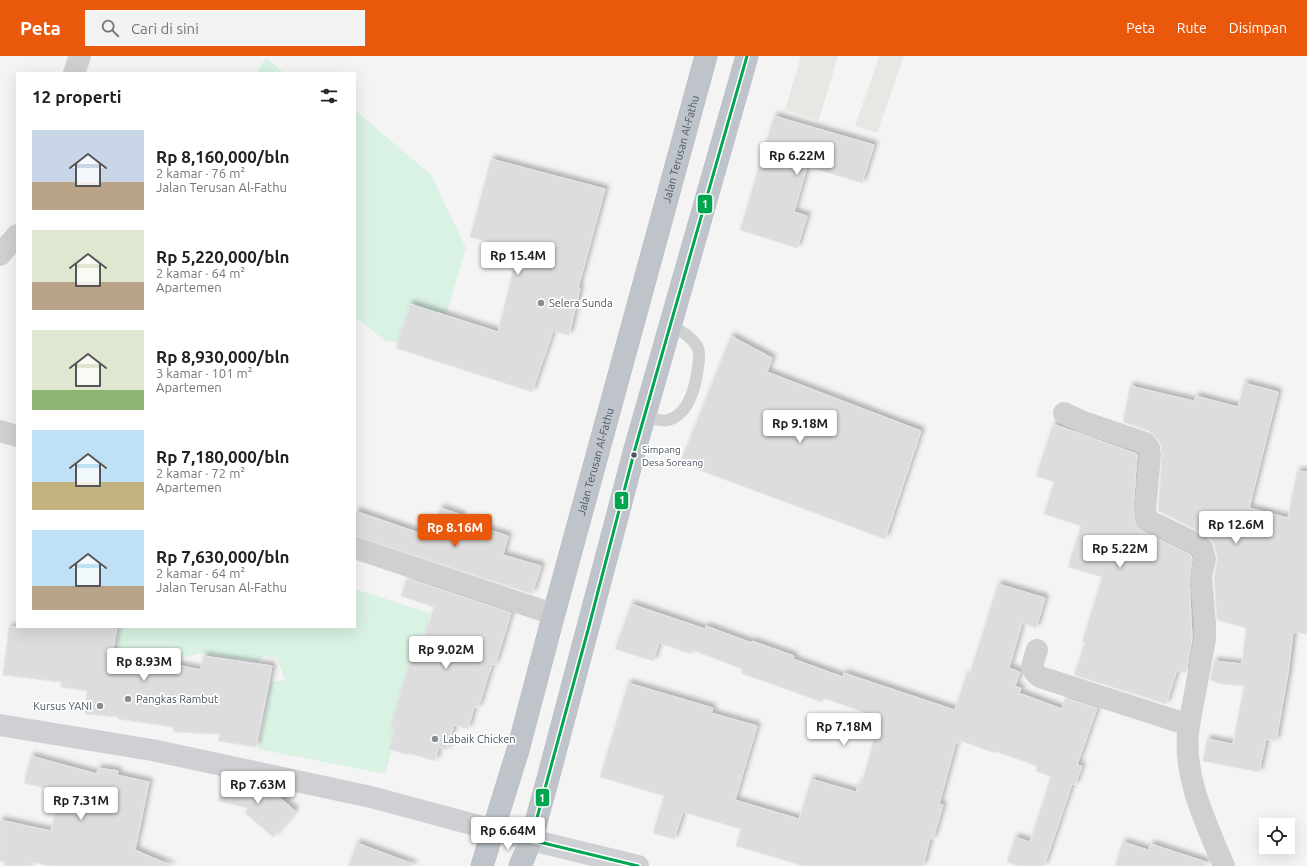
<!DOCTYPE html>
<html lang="id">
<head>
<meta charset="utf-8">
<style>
	:root { --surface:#fff; --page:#f2f2f2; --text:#202124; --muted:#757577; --accent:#ea580c }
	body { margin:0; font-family:Ubuntu,sans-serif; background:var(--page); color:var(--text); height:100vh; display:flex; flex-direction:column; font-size:15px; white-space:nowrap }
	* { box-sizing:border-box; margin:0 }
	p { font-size:13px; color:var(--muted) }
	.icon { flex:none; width:22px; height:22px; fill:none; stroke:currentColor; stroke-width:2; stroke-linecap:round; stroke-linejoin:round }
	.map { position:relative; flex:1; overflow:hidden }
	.panel { position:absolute; left:16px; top:16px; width:340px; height:556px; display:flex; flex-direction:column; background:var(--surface); border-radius:0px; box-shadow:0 4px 16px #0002 }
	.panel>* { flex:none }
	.buttons { position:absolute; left:1259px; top:762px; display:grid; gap:8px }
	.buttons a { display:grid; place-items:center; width:36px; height:36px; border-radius:0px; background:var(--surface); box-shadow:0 4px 16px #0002; font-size:20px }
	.price { position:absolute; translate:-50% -34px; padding:0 9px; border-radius:4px; background:#fff; color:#222; font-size:13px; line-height:26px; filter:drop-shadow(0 1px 2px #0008) }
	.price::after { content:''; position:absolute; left:50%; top:24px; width:12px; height:9px; margin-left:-6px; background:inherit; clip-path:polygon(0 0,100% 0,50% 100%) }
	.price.selected { background:var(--accent); color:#fff }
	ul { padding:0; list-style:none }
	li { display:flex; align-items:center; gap:12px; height:100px; padding:0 16px }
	li span { display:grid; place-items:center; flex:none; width:112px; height:80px; border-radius:0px; color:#555 }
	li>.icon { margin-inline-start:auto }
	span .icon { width:48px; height:48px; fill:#fffc; stroke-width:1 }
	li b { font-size:17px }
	h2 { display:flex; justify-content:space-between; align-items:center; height:48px; padding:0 16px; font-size:17px }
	header { display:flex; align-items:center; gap:24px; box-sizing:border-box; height:56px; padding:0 20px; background:var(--accent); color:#fff }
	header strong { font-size:19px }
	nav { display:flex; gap:22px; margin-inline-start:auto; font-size:14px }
	.search { width:280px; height:36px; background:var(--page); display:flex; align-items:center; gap:10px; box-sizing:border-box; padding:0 14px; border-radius:0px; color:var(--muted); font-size:15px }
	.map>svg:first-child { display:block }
</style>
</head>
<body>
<header>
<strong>Peta</strong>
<div class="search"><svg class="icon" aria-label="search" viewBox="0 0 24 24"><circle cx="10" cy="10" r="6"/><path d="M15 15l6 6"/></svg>Cari di sini</div>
<nav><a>Peta</a><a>Rute</a><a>Disimpan</a></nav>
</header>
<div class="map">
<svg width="1307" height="810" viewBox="0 0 1307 810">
	<defs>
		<filter id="shadow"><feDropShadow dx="3.5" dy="-3.5" stdDeviation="2" flood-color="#0004"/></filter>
	</defs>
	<rect width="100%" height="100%" fill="#f4f4f4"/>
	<path fill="#e8e7e3" d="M 801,0 L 838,0 L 819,64 L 785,54 Z
		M 878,0 L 904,0 L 877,77 L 855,70 L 879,1 Z"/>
	<path fill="#d9f2e3" d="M 266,2 L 284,17 L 256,17 Z
		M 355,54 L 431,119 L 466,192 L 446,259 L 410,248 L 398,286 L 385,285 L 358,263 L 355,265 Z
		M 355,533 L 430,557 L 385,718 L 259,693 L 271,626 L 285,624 L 277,602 L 264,600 L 258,605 L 201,597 L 166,606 L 116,594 L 120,571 L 355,571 Z"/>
	<path fill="#ddddde" stroke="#e5e6e7" filter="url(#shadow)" d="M 774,60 L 874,89 L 862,127 L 807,110 L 794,156 L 807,160 L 797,192 L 740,174 Z
		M 491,103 L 605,133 L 578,232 L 580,232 L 569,279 L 553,275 L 532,336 L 396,292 L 410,248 L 498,276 L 518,194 L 470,181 Z
		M 731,280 L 772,302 L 767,316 L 921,375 L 885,483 L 680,407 Z
		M 1244,327 L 1278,336 L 1249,452 L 1288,462 L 1297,415 L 1307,416 L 1307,578 L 1293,576 L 1288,617 L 1276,685 L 1266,683 L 1259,716 L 1203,705 L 1207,683 L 1233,688 L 1244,630 L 1222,628 L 1210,624 L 1214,605 L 1242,608 L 1246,572 L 1217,564 L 1214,521 L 1217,506 L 1217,500 L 1214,489 L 1211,483 L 1204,478 L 1158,455 L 1162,400 L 1161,390 L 1159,385 L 1149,375 L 1123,366 L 1130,330 L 1194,345 L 1196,340 L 1238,351 Z
		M 1053,368 L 1137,398 L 1133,453 L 1135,466 L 1137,471 L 1142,475 L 1191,499 L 1192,503 L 1189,521 L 1192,582 L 1186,617 L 1177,614 L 1166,648 L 1074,619 L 1085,587 L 1082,586 L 1102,521 L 1068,511 L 1081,470 L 1044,458 L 1054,426 L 1036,420 Z
		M 440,452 L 462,459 L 461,465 L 508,480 L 503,499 L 541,510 L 532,538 L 355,480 L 355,455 L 431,481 Z
		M 407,522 L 511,557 L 495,609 L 492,608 L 478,652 L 474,651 L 468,673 L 454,669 L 447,694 L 439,691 L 435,705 L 408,697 L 408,699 L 389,693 L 395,674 L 390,673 L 409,607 L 414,608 L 434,551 L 401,540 Z
		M 998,528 L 1045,542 L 1036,572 L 1022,567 L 1009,612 L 1020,616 L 1015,630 L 1021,632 L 1019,637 L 1062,653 L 1065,642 L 1097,652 L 1077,709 L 1082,710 L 1075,729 L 1072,728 L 1044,810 L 1019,810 L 1007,806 L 1015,781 L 1030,786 L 1051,721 L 1036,715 L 1037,710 L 994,695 L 994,697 L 959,684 L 958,687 L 956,686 L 939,748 L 943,749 L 933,783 L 930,782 L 923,810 L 804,810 L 736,790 L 741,773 L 683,756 L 674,783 L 653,777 L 664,740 L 600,721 L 628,627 L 713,652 L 711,657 L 757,670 L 735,744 L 799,763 L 811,723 L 856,736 L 859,727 L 862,727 L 880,662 L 824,642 L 822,646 L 741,617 L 742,613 L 692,594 L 691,598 L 659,587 L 653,605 L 615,593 L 631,548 L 705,573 L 706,570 L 752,587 L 752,585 L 794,600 L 793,603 L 843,621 L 844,617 L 955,654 L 966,619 L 969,620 Z
		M 9,571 L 117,571 L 112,599 L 158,605 L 201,614 L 203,600 L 272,610 L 256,691 L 218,685 L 220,678 L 173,676 L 173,671 L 118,663 L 118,661 L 85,658 L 87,635 L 61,631 L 61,626 L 3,619 Z
		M 31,700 L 97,718 L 98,712 L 118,715 L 117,719 L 149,726 L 135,794 L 172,810 L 50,810 L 32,806 L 31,810 L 4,810 L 5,806 L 0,805 L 0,764 L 51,775 L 60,736 L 24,727 Z
		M 224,724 L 272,735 L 295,755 L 273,781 L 245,757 L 248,752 L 218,745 Z
		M 1123,786 L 1148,794 L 1151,788 L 1206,806 L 1205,810 L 1115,810 Z
		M 357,787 L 413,808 L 413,810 L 348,810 Z"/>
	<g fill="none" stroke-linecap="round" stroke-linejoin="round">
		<defs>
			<g id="highway">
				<path id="s1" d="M 482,810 L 518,694 L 553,561 L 706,0"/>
				<path d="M 520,810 L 531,784 L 546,730 L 635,393 L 747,0"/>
			</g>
		</defs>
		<use href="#highway" stroke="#b9bec3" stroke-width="23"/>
		<path stroke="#ced0d2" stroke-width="12" d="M 645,360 C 652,362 661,366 668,364 C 689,359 696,329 698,311 C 699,305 700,298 698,292 C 692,280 680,275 670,269"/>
		<path stroke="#ced0d2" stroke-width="22" d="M 74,17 L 80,0
			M 0,199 L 17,179
			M 1064,357 L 1083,366 L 1145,387 L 1149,392 L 1150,399 L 1145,454 L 1147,464 L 1199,489 L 1202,492 L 1205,503 L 1201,520 L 1205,568 L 1205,583 L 1189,669 C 1181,717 1206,767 1224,810
			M 0,375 L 17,380
			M 355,492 L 553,558
			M 1037,594 C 1033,607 1028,612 1040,621 L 1189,669"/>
		<path stroke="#ced0d4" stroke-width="22" d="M 0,669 L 152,694 L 371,741 L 531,784 L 638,810"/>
		<use href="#highway" stroke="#bec4c9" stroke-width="22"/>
		<defs>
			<path id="bus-1" d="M 638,810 L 531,784 L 588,574 L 635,393 L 747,0"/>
		</defs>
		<use href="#bus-1" stroke="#fff" stroke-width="6"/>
		<use href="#bus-1" stroke="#00a64f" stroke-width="3"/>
	</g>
	<g fill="#868d94" stroke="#fff" stroke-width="1.5">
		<circle cx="541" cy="247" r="4"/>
		<circle cx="128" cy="643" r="4"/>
		<circle cx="100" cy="650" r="4"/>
		<circle cx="435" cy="683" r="4"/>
	</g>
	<circle fill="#4a5661" stroke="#fff" stroke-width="1.5" cx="634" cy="399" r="3.5"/>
	<g text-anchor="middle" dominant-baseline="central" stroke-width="3.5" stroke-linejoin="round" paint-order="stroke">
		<g font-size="10" fill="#4a5661" stroke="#fff" text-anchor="start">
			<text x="642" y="393">Simpang<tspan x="642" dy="13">Desa Soreang</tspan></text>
		</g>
		<g font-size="11" fill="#4a5661" stroke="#fff">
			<text stroke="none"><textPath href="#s1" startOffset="744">Jalan Terusan Al-Fathu</textPath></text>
			<text stroke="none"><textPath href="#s1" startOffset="420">Jalan Terusan Al-Fathu</textPath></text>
		</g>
		<g font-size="11" fill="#4a5661" stroke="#fff" text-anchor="start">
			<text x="549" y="247">Selera Sunda</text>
			<text x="136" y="643">Pangkas Rambut</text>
			<text x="92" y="650" text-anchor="end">Kursus YANI</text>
			<text x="443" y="683">Labaik Chicken</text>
		</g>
	</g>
	<g stroke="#fff" stroke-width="1.5">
		<rect x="697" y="138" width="16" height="20" rx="4" fill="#00a64f"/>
		<rect x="614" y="435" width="15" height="19" rx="4" fill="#00a64f"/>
		<rect x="535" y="732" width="15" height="19" rx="4" fill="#00a64f"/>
	</g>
	<g font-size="11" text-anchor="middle" font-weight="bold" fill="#fff">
		<text x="705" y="152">1</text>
		<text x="622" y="448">1</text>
		<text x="542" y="746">1</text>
	</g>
</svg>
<div class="buttons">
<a><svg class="icon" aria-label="locate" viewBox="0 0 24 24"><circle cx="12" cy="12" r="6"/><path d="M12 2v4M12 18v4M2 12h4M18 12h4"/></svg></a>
</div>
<b class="price" style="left:797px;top:120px">Rp 6.22M</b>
<b class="price" style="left:518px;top:220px">Rp 15.4M</b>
<b class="price" style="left:800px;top:388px">Rp 9.18M</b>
<b class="price" style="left:1236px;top:489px">Rp 12.6M</b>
<b class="price selected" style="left:455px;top:492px">Rp 8.16M</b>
<b class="price" style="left:1120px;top:513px">Rp 5.22M</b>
<b class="price" style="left:446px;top:614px">Rp 9.02M</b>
<b class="price" style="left:144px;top:626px">Rp 8.93M</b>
<b class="price" style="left:844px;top:691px">Rp 7.18M</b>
<b class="price" style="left:258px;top:749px">Rp 7.63M</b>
<b class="price" style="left:81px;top:765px">Rp 7.31M</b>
<b class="price" style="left:508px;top:795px">Rp 6.64M</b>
<section class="panel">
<h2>12 properti<svg class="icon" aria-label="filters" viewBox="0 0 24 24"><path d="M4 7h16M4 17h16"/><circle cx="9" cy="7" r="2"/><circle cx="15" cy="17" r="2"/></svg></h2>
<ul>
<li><span style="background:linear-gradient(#c9d6e8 65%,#b9a48a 0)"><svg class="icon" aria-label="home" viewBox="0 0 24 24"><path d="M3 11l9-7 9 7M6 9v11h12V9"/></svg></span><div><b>Rp 8,160,000/bln</b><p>2 kamar · 76 m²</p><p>Jalan Terusan Al-Fathu</p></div></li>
<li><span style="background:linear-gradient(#dfe7d0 65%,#b9a48a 0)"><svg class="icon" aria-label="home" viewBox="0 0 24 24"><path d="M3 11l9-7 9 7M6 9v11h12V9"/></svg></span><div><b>Rp 5,220,000/bln</b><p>2 kamar · 64 m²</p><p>Apartemen</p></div></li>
<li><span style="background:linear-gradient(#dfe7d0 75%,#8fb573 0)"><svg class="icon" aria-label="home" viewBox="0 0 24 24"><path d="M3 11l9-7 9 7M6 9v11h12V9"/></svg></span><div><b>Rp 8,930,000/bln</b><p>3 kamar · 101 m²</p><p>Apartemen</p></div></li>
<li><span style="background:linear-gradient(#bfe0f5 65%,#c2b280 0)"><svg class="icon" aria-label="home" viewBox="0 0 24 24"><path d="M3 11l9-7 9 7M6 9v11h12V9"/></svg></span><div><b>Rp 7,180,000/bln</b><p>2 kamar · 72 m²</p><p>Apartemen</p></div></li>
<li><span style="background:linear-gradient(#bfe0f5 70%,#b9a48a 0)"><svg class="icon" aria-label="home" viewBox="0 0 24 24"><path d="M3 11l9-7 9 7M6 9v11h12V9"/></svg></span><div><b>Rp 7,630,000/bln</b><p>2 kamar · 64 m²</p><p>Jalan Terusan Al-Fathu</p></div></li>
</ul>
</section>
</div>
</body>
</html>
